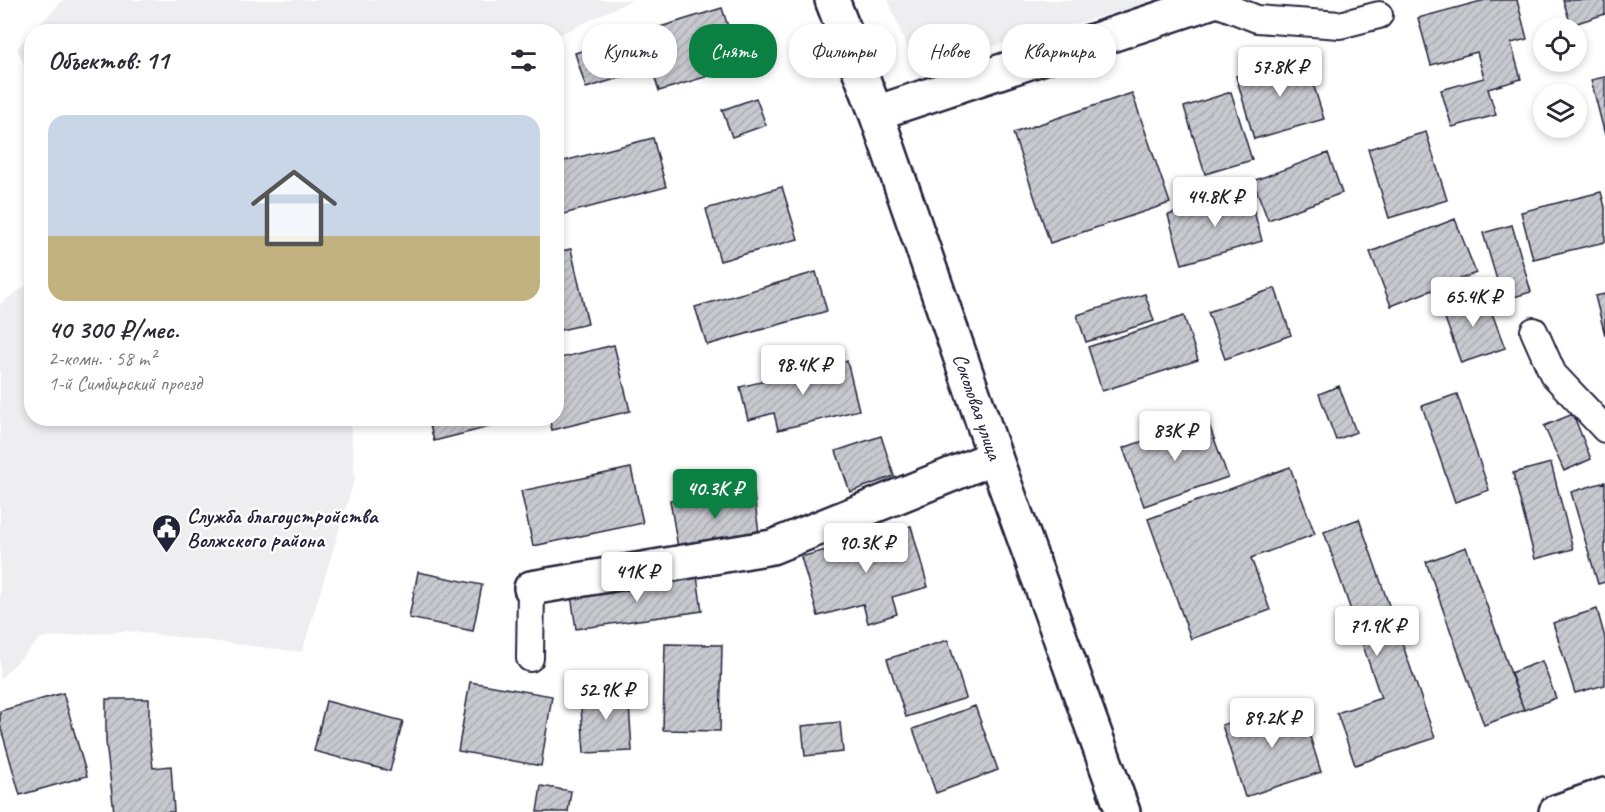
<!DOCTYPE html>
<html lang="ru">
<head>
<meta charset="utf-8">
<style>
	:root { --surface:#fff; --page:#f7f7f7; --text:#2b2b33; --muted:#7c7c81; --line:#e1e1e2; --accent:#0b8043 }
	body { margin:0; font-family:Caveat,sans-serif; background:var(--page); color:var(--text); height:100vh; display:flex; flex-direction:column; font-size:22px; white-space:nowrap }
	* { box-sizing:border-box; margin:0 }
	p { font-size:20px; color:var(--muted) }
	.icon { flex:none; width:33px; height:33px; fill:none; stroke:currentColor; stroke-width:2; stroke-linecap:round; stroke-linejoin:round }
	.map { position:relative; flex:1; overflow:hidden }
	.details { position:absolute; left:24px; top:24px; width:540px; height:402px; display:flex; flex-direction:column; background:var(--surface); border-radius:24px; box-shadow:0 3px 9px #0003 }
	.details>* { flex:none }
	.hud { position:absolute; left:582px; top:24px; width:570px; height:54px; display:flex; gap:12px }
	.fabs { position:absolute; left:1533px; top:18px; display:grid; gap:12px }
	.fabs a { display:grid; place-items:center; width:54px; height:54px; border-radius:50%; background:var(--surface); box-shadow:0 3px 9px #0003; font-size:30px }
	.price { position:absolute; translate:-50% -51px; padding:0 14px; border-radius:6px; background:#fff; color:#222; font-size:20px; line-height:39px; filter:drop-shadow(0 2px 3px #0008) }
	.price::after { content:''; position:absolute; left:50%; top:36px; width:18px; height:14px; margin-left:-9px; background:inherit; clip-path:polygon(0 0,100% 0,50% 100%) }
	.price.active { background:var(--accent); color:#fff }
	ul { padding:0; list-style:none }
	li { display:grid; align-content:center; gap:12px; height:318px; padding:0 24px }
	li+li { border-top:2px solid var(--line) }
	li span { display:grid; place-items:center; height:186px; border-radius:18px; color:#555 }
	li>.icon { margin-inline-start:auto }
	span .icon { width:108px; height:108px; fill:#fffc; stroke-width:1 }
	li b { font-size:26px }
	h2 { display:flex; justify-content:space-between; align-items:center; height:72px; padding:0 24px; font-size:26px }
	.pill { padding:0 21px; border-radius:24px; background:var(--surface); box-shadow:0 3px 9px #0003; font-size:21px; line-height:54px }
	.pill.active { background:var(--accent); color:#fff }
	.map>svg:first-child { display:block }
</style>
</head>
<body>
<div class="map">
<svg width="1605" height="812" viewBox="0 0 1605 812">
	<defs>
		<pattern id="building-hatch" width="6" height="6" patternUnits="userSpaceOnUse" patternTransform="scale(1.5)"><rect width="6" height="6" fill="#c8c8cf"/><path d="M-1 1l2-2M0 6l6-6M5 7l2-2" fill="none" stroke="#acacb3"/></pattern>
	</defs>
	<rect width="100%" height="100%" fill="#fff"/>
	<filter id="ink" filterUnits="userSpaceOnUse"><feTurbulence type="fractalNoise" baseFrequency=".0167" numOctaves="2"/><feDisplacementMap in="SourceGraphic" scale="12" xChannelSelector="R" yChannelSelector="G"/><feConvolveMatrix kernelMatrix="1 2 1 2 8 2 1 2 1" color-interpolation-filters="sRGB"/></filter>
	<g filter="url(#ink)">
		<path fill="#eeeef1" d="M 63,0 L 632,0 L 557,36 L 556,32 L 33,31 Z
			M 888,0 L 1149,0 L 1150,3 L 933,63 L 912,60 Z
			M 31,33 L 31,81 L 17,48 Z
			M 31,282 L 32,418 L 350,419 L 355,478 L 302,652 L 127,631 L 41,638 L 0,679 L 0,304 Z"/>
		<path fill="url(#building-hatch)" stroke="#22223b" stroke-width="1.5" d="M 1485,0 L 1517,0 L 1527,39 L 1511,43 L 1521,79 L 1488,89 L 1496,115 L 1452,127 L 1441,90 L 1484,78 L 1477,52 L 1431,65 L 1418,18 Z
			M 1563,0 L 1605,0 L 1605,14 L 1571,25 Z
			M 722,8 L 741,66 L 659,91 L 652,68 L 586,88 L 575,53 Z
			M 1305,57 L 1324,119 L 1254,139 L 1236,76 Z
			M 1605,77 L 1605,135 L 1591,80 Z
			M 1231,92 L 1252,160 L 1205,174 L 1184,107 Z
			M 1132,93 L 1170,203 L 1050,243 L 1013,133 Z
			M 756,98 L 766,125 L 732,137 L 722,110 Z
			M 1426,132 L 1447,200 L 1389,218 L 1368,149 Z
			M 653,138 L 666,187 L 556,216 L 556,163 Z
			M 1328,153 L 1342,193 L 1268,220 L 1253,181 Z
			M 782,187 L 798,239 L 720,261 L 706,209 Z
			M 1249,192 L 1262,241 L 1182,264 L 1168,215 Z
			M 1601,192 L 1605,207 L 1605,242 L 1533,259 L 1521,212 Z
			M 1455,219 L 1476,273 L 1391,306 L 1370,252 Z
			M 1512,225 L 1531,292 L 1503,300 L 1483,233 Z
			M 571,249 L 588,324 L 556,331 L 556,252 Z
			M 816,272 L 827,311 L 707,345 L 695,307 Z
			M 1275,288 L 1291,335 L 1225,359 L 1208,312 Z
			M 1484,292 L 1505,348 L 1461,363 L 1441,307 Z
			M 1145,294 L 1154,321 L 1086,342 L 1077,315 Z
			M 1605,294 L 1605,335 L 1595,296 Z
			M 1184,316 L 1198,360 L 1102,391 L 1088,347 Z
			M 614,345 L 630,411 L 552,430 L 549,418 L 556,418 L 556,359 Z
			M 847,361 L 859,410 L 778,430 L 774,413 L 748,420 L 740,387 Z
			M 1339,386 L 1356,432 L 1336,440 L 1319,394 Z
			M 1457,394 L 1489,490 L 1455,502 L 1422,406 Z
			M 1573,414 L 1591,459 L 1564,471 L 1544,426 Z
			M 428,418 L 508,418 L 509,422 L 434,441 Z
			M 1207,419 L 1228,477 L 1144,506 L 1123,448 Z
			M 881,436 L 894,476 L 850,492 L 836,451 Z
			M 1551,463 L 1573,549 L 1535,559 L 1513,473 Z
			M 1290,467 L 1315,534 L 1251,558 L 1270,610 L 1191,639 L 1148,519 Z
			M 631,468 L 643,523 L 533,546 L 521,491 Z
			M 1605,482 L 1605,582 L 1598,584 L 1571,492 Z
			M 753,487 L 760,541 L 679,554 L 670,500 Z
			M 1359,519 L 1435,738 L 1355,765 L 1337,713 L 1381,698 L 1324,532 Z
			M 911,526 L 928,587 L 892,597 L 897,614 L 868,623 L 863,604 L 818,616 L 801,557 Z
			M 1466,547 L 1524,710 L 1484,725 L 1426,562 Z
			M 418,572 L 482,585 L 473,631 L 409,618 Z
			M 697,576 L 702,611 L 576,629 L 571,595 Z
			M 1597,609 L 1605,638 L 1605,685 L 1575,693 L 1553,623 Z
			M 948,640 L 966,698 L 906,717 L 887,659 Z
			M 665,644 L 722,645 L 720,731 L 663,730 Z
			M 1542,661 L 1556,698 L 1524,710 L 1510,673 Z
			M 470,682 L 552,696 L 541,766 L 458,751 Z
			M 628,689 L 632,751 L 584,753 L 580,692 Z
			M 63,693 L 87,776 L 20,795 L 0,725 L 0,711 Z
			M 106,699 L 149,699 L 149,734 L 153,768 L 171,766 L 174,812 L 114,812 L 106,742 Z
			M 326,701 L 403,721 L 390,771 L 314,751 Z
			M 1299,701 L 1321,772 L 1245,797 L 1222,725 Z
			M 975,706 L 998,770 L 936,793 L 913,729 Z
			M 840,722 L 843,752 L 805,756 L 802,726 Z
			M 541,786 L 571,791 L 568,812 L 537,812 Z"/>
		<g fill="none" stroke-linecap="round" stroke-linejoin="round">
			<defs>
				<path id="service" d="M 1214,2 L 1257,19 L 1340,25 L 1379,15
					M 1534,331 L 1553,374 L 1605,429
					M 530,658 L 531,588"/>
				<path id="minor" d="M 876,113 L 1216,0
					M 531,588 L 772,547 L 995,457"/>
				<g id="primary">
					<path id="s1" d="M 832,0 L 876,113 L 995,457 L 1123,812"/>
					<path d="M 1556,812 L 1605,795"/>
				</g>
			</defs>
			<use href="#service" stroke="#22223b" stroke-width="30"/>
			<use href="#minor" stroke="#22223b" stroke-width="38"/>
			<use href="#primary" stroke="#22223b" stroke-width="38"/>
			<use href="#service" stroke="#fff" stroke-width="26"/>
			<use href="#minor" stroke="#fff" stroke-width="33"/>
			<use href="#primary" stroke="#fff" stroke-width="33"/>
		</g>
	</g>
	<defs>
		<symbol id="civic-pin" viewBox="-11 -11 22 30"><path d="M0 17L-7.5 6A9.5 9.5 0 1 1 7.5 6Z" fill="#22223b" stroke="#fff"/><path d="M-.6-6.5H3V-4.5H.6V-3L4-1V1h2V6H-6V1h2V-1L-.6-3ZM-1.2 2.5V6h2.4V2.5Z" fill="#fff"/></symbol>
	</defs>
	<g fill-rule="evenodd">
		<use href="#civic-pin" x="150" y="512" width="33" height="45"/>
	</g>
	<g text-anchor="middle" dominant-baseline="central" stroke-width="5" stroke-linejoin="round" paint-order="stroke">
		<g font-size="21" fill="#22223b" stroke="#fff">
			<text stroke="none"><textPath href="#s1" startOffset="432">Соколовая улица</textPath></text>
		</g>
		<g font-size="21" font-weight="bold" fill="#22223b" stroke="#fff" text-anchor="start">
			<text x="187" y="516">Служба благоустройства<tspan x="187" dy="24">Волжского района</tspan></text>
		</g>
	</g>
</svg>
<div class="fabs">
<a><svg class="icon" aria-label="locate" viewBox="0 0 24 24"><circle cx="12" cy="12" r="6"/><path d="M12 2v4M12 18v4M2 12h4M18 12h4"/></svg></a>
<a><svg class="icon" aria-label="layers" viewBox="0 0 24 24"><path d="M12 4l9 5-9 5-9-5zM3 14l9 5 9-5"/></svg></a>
</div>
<b class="price" style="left:1280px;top:98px">57.8K ₽</b>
<b class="price" style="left:1215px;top:228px">44.8K ₽</b>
<b class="price" style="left:1473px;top:328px">65.4K ₽</b>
<b class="price" style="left:803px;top:396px">98.4K ₽</b>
<b class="price" style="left:1175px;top:462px">83K ₽</b>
<b class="price active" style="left:715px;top:520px">40.3K ₽</b>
<b class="price" style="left:866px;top:574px">90.3K ₽</b>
<b class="price" style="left:637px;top:603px">41K ₽</b>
<b class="price" style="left:1377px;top:657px">71.9K ₽</b>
<b class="price" style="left:606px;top:721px">52.9K ₽</b>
<b class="price" style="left:1272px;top:749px">89.2K ₽</b>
<div class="hud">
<a class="pill">Купить</a>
<a class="pill active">Снять</a>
<a class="pill">Фильтры</a>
<a class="pill">Новое</a>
<a class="pill">Квартира</a>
</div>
<section class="details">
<h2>Объектов: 11<svg class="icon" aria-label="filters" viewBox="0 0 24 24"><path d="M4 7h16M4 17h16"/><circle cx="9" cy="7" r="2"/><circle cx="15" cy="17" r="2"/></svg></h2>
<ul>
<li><span style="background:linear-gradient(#c9d6e8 65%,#c2b280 0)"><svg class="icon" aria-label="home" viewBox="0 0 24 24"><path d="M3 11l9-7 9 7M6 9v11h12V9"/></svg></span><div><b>40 300 ₽/мес.</b><p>2-комн. · 58 m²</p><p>1-й Симбирский проезд</p></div></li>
</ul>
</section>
</div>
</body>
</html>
